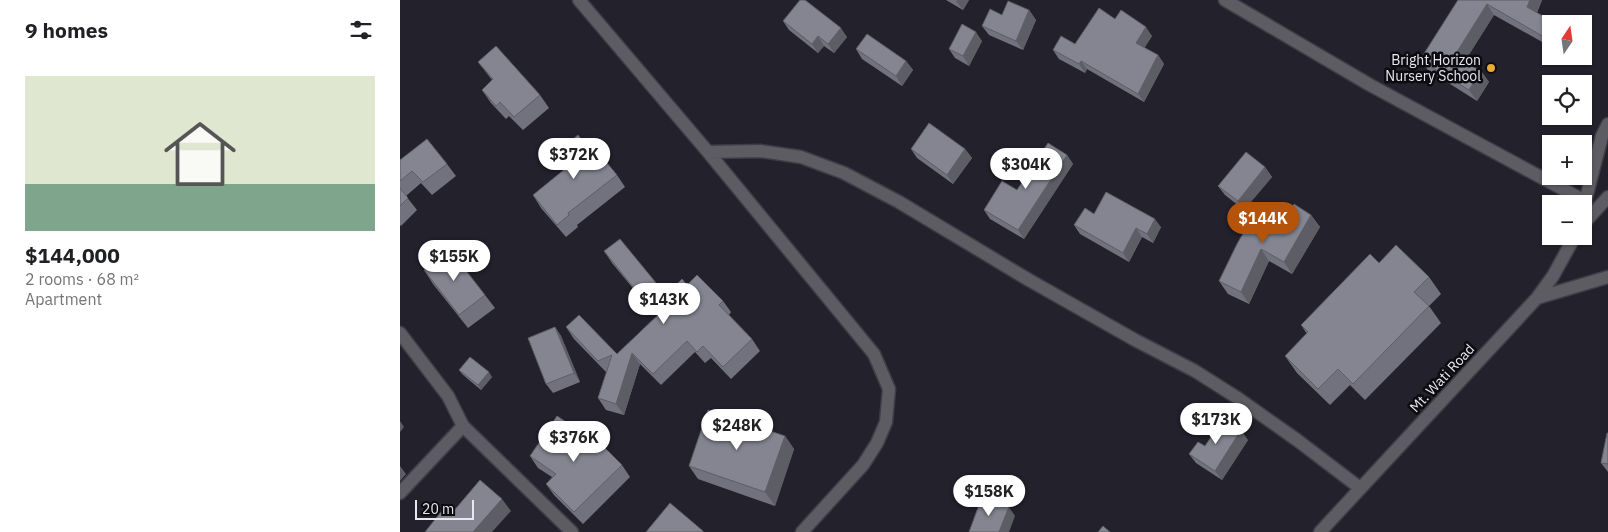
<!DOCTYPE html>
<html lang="en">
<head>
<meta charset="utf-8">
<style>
	:root { --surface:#fff; --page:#f6f6f6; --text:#202124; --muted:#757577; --line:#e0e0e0; --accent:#b45309 }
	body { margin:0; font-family:"IBM Plex Sans",sans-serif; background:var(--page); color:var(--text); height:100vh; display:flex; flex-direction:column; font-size:19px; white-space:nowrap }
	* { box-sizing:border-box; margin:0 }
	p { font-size:16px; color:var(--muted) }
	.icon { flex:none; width:28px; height:28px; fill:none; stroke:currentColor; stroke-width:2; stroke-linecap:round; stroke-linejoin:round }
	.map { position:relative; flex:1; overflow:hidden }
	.sheet { display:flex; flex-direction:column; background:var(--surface); width:400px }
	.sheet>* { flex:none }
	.needle { width:32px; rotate:13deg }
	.tools { position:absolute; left:1142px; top:15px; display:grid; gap:10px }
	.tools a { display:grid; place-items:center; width:50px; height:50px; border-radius:0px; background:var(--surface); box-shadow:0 1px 4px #0004; font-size:25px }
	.scale { position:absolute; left:15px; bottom:12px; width:59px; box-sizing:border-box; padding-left:5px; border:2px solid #e8e8ef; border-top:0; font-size:14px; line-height:18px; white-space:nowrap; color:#e8e8ef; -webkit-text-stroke:4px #0c0c10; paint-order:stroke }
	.price { position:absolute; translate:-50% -42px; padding:0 11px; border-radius:18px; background:#fff; color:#222; font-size:16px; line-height:32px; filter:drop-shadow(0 1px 2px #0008) }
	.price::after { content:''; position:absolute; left:50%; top:30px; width:15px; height:11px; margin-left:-8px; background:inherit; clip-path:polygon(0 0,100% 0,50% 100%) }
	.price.on { background:var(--accent); color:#fff }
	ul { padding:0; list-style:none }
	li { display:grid; align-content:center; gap:10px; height:265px; padding:0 25px }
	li+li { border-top:1px solid var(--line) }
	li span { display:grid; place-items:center; height:155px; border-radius:0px; color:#555 }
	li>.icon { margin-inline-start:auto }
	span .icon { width:90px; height:90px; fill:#fffc; stroke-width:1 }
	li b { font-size:21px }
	h2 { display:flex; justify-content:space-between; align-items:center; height:60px; padding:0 25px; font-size:21px }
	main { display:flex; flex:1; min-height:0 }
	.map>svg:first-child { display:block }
</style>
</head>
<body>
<main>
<section class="sheet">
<h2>9 homes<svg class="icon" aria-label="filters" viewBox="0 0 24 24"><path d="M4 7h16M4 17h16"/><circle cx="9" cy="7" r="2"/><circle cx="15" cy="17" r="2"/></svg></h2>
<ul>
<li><span style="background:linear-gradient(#dfe7d0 70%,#7fa58c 0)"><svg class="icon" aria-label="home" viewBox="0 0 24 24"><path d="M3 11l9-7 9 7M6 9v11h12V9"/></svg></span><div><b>$144,000</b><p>2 rooms · 68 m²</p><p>Apartment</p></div></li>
</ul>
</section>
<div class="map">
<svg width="1208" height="532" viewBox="0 0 1208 532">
	<rect width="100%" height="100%" fill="#22212c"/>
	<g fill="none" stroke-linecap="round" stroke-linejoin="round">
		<defs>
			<path id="minor" d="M 179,0 L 308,152 L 474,354 L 489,389 L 486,422 L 477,443 L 463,465 L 402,532
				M 825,0 L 970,85 L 1185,201
				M 308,152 L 360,151 L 401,157 L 444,173 L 499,202 L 629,280 L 735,340 L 795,371 L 836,397 L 897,440 L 960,488
				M 1184,206 L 1202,136 L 1208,124
				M 1184,223 L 1208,197
				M 1137,298 L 1208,277
				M 0,333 L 48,396 L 63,426 L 172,532
				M 0,493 L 63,426
				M 920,532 L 1137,298 L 1153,276 L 1175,236"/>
		</defs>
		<use href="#minor" stroke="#3e3d47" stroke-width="15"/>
		<use href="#minor" stroke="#5c5c62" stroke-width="12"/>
	</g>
	<path fill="#72727e" d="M 546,0 L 569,0 L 563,10 Z
		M 1058,0 L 1142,0 L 1137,13 L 1151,24 L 1151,47 L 1094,15 L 1065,61 L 1081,71 L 1089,82 L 1077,101 L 1028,70 L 1020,60 Z
		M 629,10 L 636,20 L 623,50 L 589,35 L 582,26 L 602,15 Z
		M 715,19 L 752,36 L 744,48 L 758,55 L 764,64 L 744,102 L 687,69 L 685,73 L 659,59 L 653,50 L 675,44 Z
		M 383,21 L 447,37 L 434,53 L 424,46 L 418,53 L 389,30 Z
		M 582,41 L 569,66 L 555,58 L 549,49 Z
		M 456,49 L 506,61 L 513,70 L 502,86 L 462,59 Z
		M 78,62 L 140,95 L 149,108 L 123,130 L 109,116 L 106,119 L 91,103 L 82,90 L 92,80 Z
		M 511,149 L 565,149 L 572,158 L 553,184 L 517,158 Z
		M 153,155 L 217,175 L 225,187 L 177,225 L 178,227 L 166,237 L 141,208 L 133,195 L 164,170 Z
		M 667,155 L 673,164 L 624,239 L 590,219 L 584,210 L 617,190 Z
		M 0,160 L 47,164 L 56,176 L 32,195 L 21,183 L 6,196 L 17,210 L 1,226 L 0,225 Z
		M 865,167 L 872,177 L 844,210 L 825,195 L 818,186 Z
		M 694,214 L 761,227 L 753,243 L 742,237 L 729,262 L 680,234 L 674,225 Z
		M 911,215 L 920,227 L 892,274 L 869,261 L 849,304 L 828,294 L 819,281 L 881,226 Z
		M 204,251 L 266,295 L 287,285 L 323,301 L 331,312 L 329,315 L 352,339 L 360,351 L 331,379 L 311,358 L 305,363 L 295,352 L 261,385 L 240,364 L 224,415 L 206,410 L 198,398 L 207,371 L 206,372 L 174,339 L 166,327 L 217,354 L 258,315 L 241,298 L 212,263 Z
		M 979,263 L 1029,277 L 1041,294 L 1029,306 L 1041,323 L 965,400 L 950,385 L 930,405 L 897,373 L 885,356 L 907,334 L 901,325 Z
		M 24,270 L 85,295 L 95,308 L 68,328 L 33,284 Z
		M 155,327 L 161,336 L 180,382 L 153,393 L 146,384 Z
		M 59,370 L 92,377 L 81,390 L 62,374 Z
		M 1208,433 L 1208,472 L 1201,463 Z
		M 385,436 L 394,449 L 375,506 L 298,479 L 289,466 Z
		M 848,440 L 822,480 L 796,463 L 789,454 L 805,446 Z
		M 130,456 L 222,465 L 230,477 L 183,524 L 154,495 L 146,484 L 152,477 L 138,468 Z"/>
	<path fill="#5d5d66" d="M 557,0 L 569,0 L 563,10 L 556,1 Z
		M 1130,0 L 1142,0 L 1134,18 L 1127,7 Z
		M 1087,4 L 1094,15 L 1062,65 L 1055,55 Z
		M 629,10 L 636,20 L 623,50 L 616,41 Z
		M 746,27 L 752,36 L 742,52 L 736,43 Z
		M 441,28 L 447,37 L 434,53 L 428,44 Z
		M 576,32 L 582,41 L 569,66 L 563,56 Z
		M 418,36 L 424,46 L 418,53 L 412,44 Z
		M 758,55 L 764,64 L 744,102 L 738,94 Z
		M 1171,56 L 1176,56 L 1174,60 Z
		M 506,61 L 513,70 L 502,86 L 496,76 Z
		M 681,61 L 687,69 L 685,73 L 679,64 Z
		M 1081,71 L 1089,82 L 1077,101 L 1069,90 Z
		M 565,149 L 572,158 L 553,184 L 547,175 Z
		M 667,155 L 673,164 L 624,239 L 618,230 Z
		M 865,167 L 872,177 L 844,210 L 838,201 Z
		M 911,215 L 920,227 L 892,274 L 884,262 Z
		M 755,219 L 761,227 L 753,243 L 747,234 Z
		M 736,228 L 742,237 L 729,262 L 723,253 Z
		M 861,249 L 869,261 L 849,304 L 841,292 Z
		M 155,327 L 161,336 L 180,382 L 174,373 Z
		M 232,353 L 240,364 L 224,415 L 216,404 Z
		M 89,372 L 92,377 L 81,390 L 78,385 Z
		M 0,421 L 4,427 L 0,432 Z
		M 841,430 L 848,440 L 822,480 L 815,471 Z
		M 385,436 L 394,449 L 375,506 L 365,492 Z
		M 0,466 L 6,474 L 0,481 Z
		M 102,499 L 111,511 L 92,532 L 73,532 Z
		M 609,507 L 615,516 L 609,532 L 599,532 Z"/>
	<path fill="#858592" stroke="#5d5d66" d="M 400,0 L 405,0 L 441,28 L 428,44 L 418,36 L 412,44 L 383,21 Z
		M 1058,0 L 1130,0 L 1127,7 L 1157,24 L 1151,24 L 1151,41 L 1087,4 L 1055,55 L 1081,71 L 1069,90 L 1020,60 Z
		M 608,1 L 629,10 L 616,41 L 582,26 L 590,9 L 602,15 Z
		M 699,8 L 715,19 L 721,10 L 746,27 L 736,43 L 758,55 L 738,94 L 681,61 L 679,64 L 653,50 L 661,36 L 675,44 Z
		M 562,24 L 576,32 L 563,56 L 549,49 Z
		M 467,34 L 506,61 L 496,76 L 456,49 Z
		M 96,46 L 140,95 L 114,117 L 100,102 L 96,106 L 82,90 L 93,79 L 78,62 Z
		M 529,123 L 565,149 L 547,175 L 511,149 Z
		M 178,135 L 193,154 L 197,151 L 217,175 L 168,213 L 169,215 L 157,225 L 133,195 L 165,169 L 153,155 Z
		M 27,139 L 47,164 L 23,182 L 12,171 L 0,181 L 0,160 Z
		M 648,143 L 667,155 L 618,230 L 584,210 L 602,181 L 617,190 Z
		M 846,152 L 865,167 L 838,201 L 818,186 Z
		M 0,188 L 8,198 L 0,206 Z
		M 706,192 L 755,219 L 747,234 L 736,228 L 723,253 L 674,225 L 685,208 L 694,214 Z
		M 894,204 L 911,215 L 884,262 L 861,249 L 841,292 L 819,281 L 837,244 L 856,211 L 881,226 Z
		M 220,239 L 266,295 L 282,279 L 287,285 L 297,275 L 323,301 L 319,305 L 352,339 L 323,367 L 303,346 L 297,352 L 287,341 L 253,374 L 232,353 L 216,404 L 198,398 L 212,355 L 198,361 L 166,327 L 179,315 L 217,354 L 259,314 L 233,287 L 204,251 Z
		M 996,245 L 1029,277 L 1014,292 L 1029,306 L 953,384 L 938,369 L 918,389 L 885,356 L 908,332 L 901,325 L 970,254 L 979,263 Z
		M 50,250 L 85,295 L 59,315 L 24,270 Z
		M 155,327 L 174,373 L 146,384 L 128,338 Z
		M 70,357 L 89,372 L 78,385 L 59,370 Z
		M 308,410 L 385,436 L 365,492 L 289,466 Z
		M 157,416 L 191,438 L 193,436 L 222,465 L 174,512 L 146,484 L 156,474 L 130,456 Z
		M 823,419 L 841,430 L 815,471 L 789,454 L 798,442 L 805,446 Z
		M 1207,433 L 1208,433 L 1208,464 L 1201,463 Z
		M 80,480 L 102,499 L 73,532 L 25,532 L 45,507 L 52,513 Z
		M 582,497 L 609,507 L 599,532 L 569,532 Z
		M 270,503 L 303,531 L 303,532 L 246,532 Z
		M 703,526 L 710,532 L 698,532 Z"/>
	<circle fill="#eba93a" stroke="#0c0c10" stroke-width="2" cx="1091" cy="68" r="5"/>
	<g text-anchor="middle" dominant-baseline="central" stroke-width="5" stroke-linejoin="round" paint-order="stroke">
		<g font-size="14" fill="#e8e8ef" stroke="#0c0c10" text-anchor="end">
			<text x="1081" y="60">Bright Horizon<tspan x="1081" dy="16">Nursery School</tspan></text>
		</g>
		<g font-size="14" fill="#e8e8ef" stroke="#0c0c10">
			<text transform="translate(1042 378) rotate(-47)">Mt. Wati Road</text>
		</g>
	</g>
</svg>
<div class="tools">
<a><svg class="needle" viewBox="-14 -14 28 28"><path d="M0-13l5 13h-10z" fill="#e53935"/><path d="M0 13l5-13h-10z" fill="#757577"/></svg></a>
<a><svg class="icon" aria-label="locate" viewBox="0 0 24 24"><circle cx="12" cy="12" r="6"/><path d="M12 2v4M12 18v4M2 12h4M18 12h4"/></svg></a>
<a>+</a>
<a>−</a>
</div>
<div class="scale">20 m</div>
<b class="price" style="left:174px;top:180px">$372K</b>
<b class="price" style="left:626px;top:190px">$304K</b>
<b class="price on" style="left:863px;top:244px">$144K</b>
<b class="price" style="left:54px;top:282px">$155K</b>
<b class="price" style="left:264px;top:325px">$143K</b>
<b class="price" style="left:816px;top:445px">$173K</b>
<b class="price" style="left:337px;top:451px">$248K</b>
<b class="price" style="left:174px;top:463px">$376K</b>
<b class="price" style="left:589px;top:517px">$158K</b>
</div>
</main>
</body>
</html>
